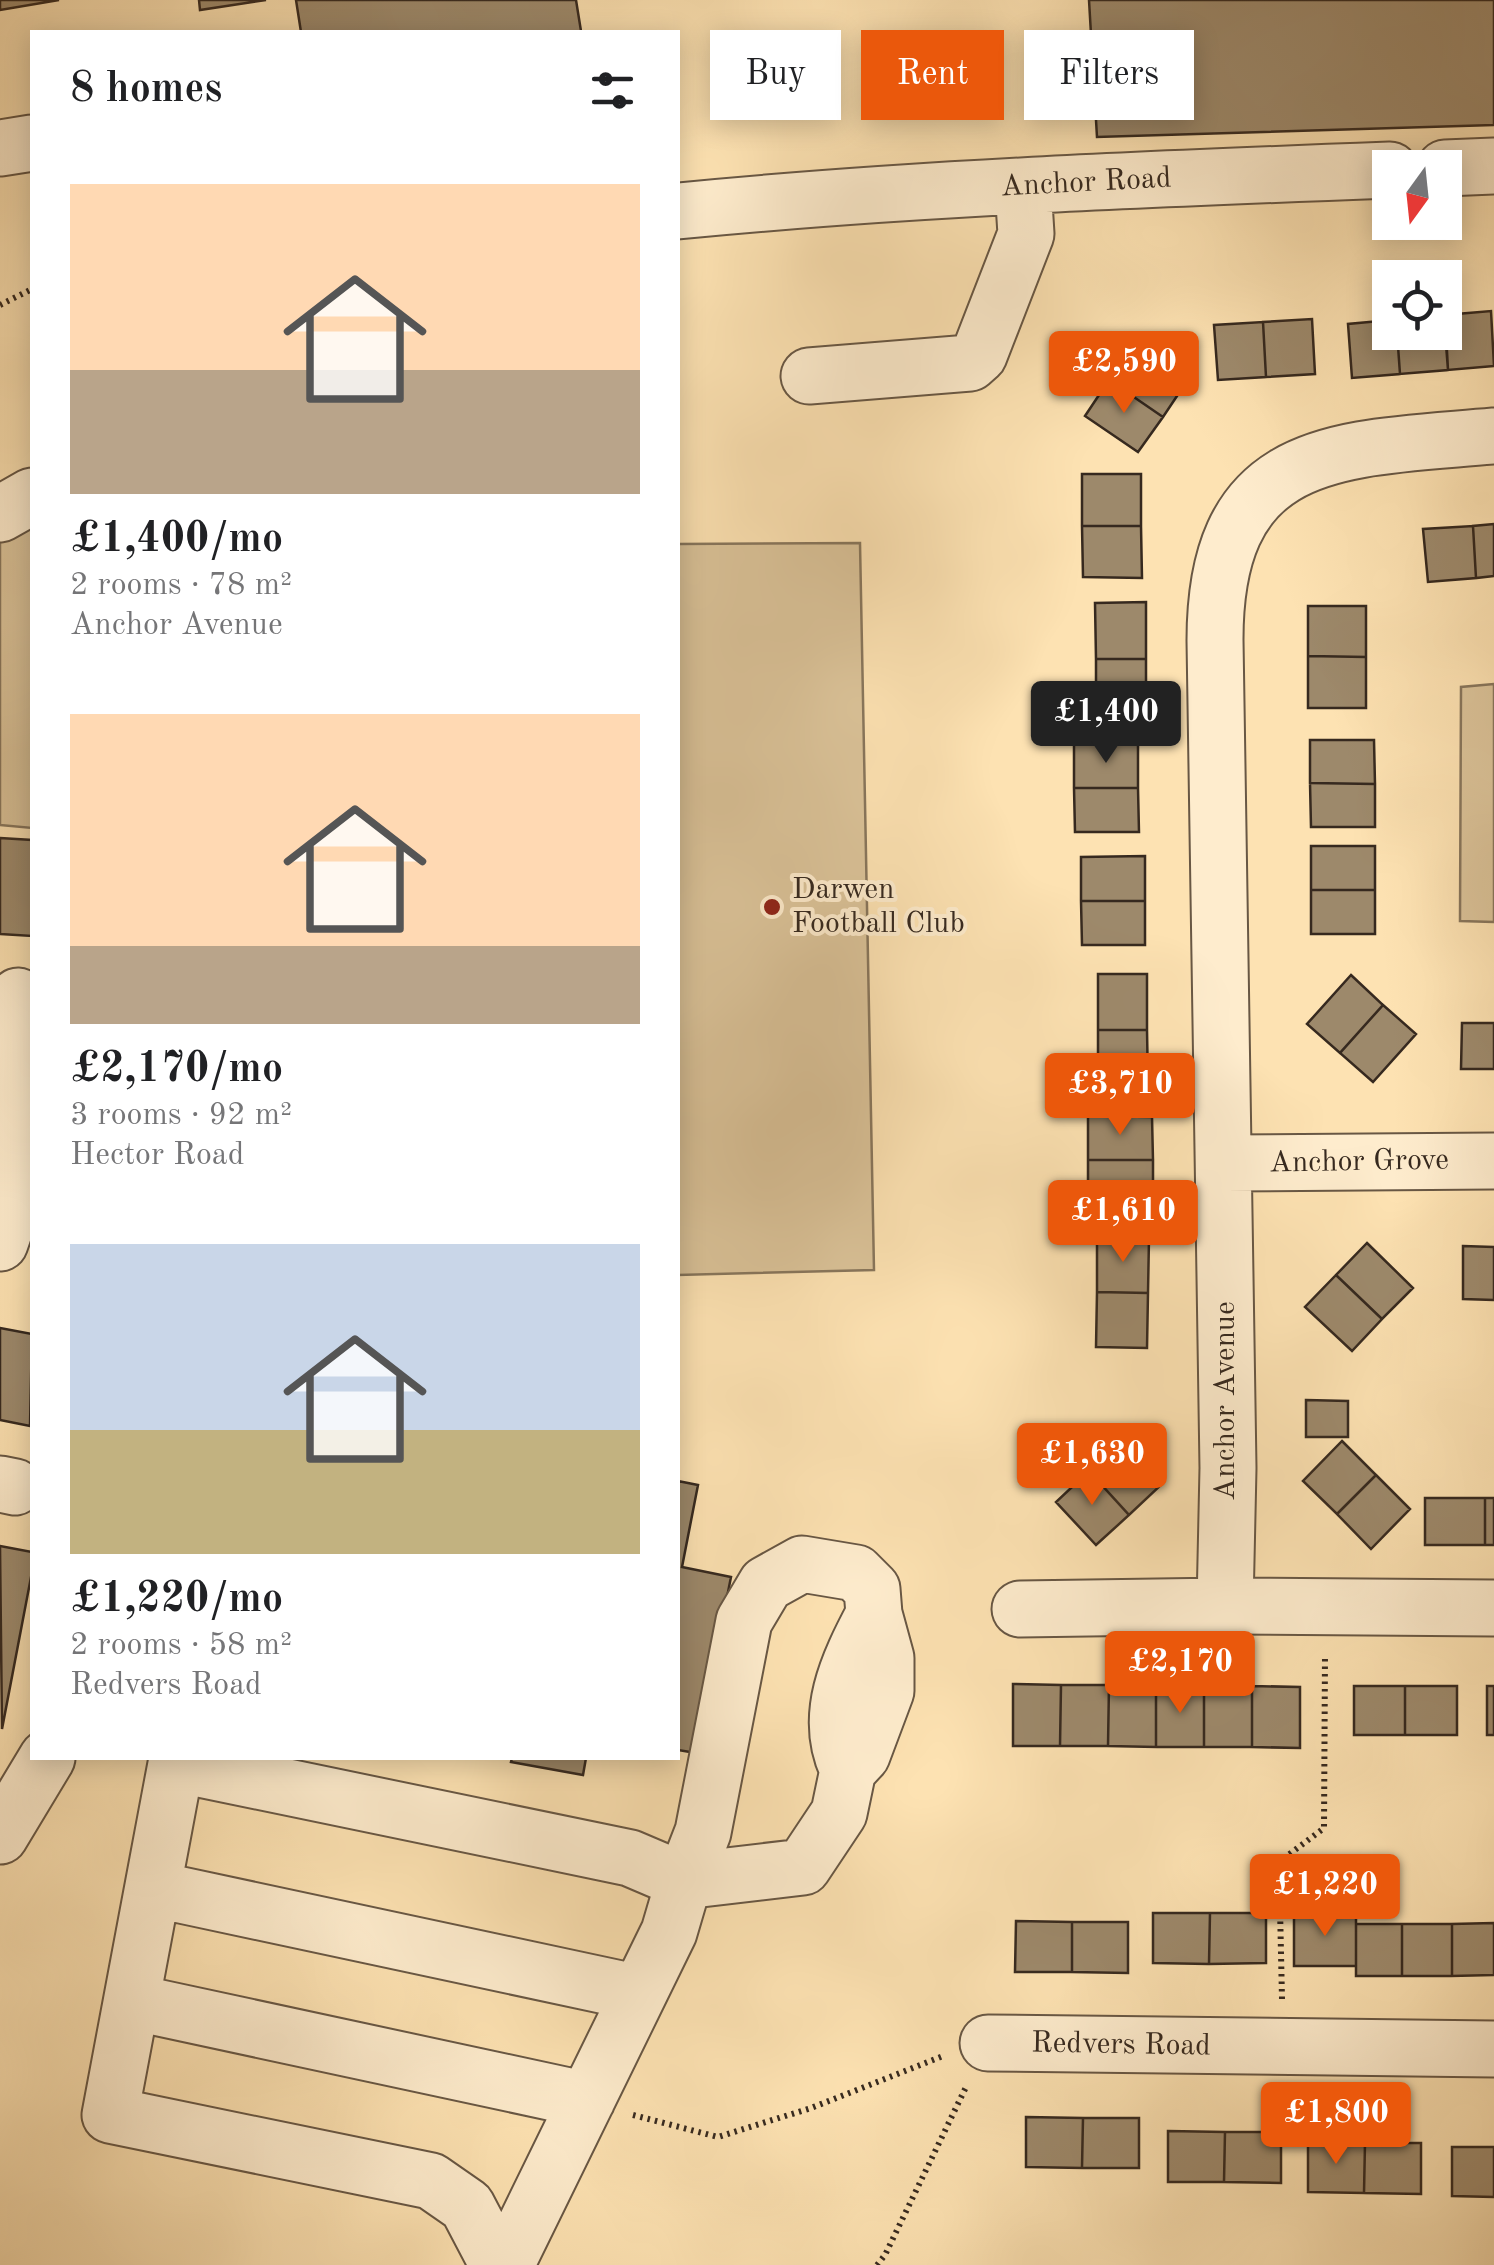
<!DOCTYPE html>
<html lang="en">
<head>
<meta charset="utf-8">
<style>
	:root { --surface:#fff; --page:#f2f2f2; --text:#202124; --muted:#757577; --accent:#ea580c }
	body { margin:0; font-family:"Old Standard TT",serif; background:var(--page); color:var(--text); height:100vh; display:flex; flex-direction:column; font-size:38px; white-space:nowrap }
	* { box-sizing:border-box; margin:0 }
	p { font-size:32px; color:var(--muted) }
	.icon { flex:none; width:55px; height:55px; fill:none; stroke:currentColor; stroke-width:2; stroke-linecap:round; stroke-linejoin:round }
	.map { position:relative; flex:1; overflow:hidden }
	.drawer { position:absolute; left:30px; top:30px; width:650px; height:1730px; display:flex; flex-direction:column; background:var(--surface); border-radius:0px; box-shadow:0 5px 25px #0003 }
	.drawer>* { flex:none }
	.guide { position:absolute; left:710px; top:30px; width:632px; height:90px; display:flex; gap:20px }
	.needle { width:65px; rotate:195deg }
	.controls { position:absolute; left:1372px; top:150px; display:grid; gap:20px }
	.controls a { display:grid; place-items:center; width:90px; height:90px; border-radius:0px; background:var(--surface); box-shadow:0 5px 25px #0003; font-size:50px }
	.price { position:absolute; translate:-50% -85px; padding:0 22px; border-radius:10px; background:var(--accent); color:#fff; font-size:32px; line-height:65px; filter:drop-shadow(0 2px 5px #0008) }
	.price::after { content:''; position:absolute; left:50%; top:60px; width:30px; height:22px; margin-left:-15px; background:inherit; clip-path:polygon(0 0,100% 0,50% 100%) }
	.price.on { background:#222; color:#fff }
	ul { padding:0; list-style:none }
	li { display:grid; align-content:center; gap:20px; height:530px; padding:0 40px }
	li span { display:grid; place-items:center; height:310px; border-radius:0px; color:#555 }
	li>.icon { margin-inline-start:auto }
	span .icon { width:180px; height:180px; fill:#fffc; stroke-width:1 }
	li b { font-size:42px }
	h2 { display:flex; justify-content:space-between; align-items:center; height:120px; padding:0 40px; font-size:42px }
	.pill { padding:0 35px; border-radius:0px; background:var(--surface); box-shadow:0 5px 25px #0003; font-size:35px; line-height:90px }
	.pill.on { background:var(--accent); color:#fff }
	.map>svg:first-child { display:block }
</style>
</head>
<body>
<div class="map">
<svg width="1494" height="2265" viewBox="0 0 1494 2265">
	<rect width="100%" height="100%" fill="#fde2b2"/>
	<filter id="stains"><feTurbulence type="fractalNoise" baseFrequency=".002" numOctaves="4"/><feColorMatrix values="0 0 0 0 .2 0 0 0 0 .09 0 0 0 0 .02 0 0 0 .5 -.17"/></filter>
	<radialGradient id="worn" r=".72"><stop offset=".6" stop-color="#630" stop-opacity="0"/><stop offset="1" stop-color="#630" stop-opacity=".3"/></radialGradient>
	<path fill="#dbc399" stroke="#88765c" stroke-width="2.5" d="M 32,516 L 32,828 L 0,825 L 0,536 Z
		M 860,543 L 874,1270 L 678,1275 L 678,544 Z
		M 1494,684 L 1494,922 L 1460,921 L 1461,687 Z"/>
	<path fill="#9d896b" stroke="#36291f" stroke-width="2.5" d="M 0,0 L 59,0 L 0,10 Z
		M 199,0 L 266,0 L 200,10 Z
		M 296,0 L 576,0 L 581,31 L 301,32 Z
		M 1089,0 L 1494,0 L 1494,125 L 1097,137 Z
		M 1491,311 L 1494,366 L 1448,370 L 1445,315 Z
		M 1312,319 L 1315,374 L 1266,377 L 1263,322 Z
		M 1390,320 L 1390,332 L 1397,332 L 1400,374 L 1352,378 L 1348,324 Z
		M 1263,322 L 1266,377 L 1218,380 L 1214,325 Z
		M 1397,332 L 1445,332 L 1448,370 L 1400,374 Z
		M 1133,345 L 1187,381 L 1163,417 L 1109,380 Z
		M 1109,380 L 1163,417 L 1138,452 L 1085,416 Z
		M 1082,474 L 1141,474 L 1141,526 L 1082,526 Z
		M 1494,524 L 1494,576 L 1476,578 L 1473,526 Z
		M 1082,526 L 1141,526 L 1142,578 L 1083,577 Z
		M 1473,526 L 1476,578 L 1428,582 L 1423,529 Z
		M 1146,602 L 1146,659 L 1096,659 L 1095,603 Z
		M 1308,606 L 1366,606 L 1366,657 L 1308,656 Z
		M 1308,656 L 1366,657 L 1366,708 L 1308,708 Z
		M 1096,659 L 1146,659 L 1146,715 L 1096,715 Z
		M 1310,740 L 1374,740 L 1375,784 L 1310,783 Z
		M 1074,744 L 1138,744 L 1138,788 L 1074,788 Z
		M 1310,783 L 1375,784 L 1375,827 L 1311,827 Z
		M 1074,788 L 1138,788 L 1139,832 L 1075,832 Z
		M 0,838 L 32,840 L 32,936 L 0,934 Z
		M 1311,846 L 1375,846 L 1375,890 L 1311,890 Z
		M 1145,856 L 1145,901 L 1081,901 L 1081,857 Z
		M 1311,890 L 1375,890 L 1375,934 L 1311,934 Z
		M 1081,901 L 1145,901 L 1145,945 L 1082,945 Z
		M 1098,974 L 1147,974 L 1147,1030 L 1098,1030 Z
		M 1351,975 L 1383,1005 L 1340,1053 L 1307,1024 Z
		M 1383,1005 L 1416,1034 L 1373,1082 L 1340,1053 Z
		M 1462,1023 L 1494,1023 L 1494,1069 L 1461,1069 Z
		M 1098,1030 L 1147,1030 L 1148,1085 L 1098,1086 Z
		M 1088,1116 L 1152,1117 L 1153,1160 L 1088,1160 Z
		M 1088,1160 L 1153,1160 L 1153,1204 L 1088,1205 Z
		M 1097,1237 L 1149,1238 L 1148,1293 L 1097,1292 Z
		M 1367,1243 L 1413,1288 L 1382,1319 L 1336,1275 Z
		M 1463,1246 L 1494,1247 L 1494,1300 L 1463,1299 Z
		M 1336,1275 L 1382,1319 L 1352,1351 L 1305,1307 Z
		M 1097,1292 L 1148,1293 L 1147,1348 L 1096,1347 Z
		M 0,1328 L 32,1334 L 30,1426 L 0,1420 Z
		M 1306,1400 L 1348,1401 L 1348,1437 L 1306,1437 Z
		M 1123,1441 L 1162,1484 L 1129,1515 L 1089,1471 Z
		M 1342,1441 L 1376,1475 L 1337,1514 L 1303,1481 Z
		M 1089,1471 L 1129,1515 L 1096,1545 L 1056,1502 Z
		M 1376,1475 L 1410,1509 L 1371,1549 L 1337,1514 Z
		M 678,1481 L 698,1485 L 682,1567 L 731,1577 L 696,1753 L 678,1750 Z
		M 1425,1498 L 1485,1498 L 1485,1545 L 1425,1545 Z
		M 1485,1498 L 1494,1498 L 1494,1545 L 1485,1545 Z
		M 0,1546 L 32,1552 L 32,1572 L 2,1729 Z
		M 1013,1684 L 1061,1685 L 1060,1746 L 1013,1746 Z
		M 1061,1685 L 1109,1685 L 1108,1746 L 1060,1746 Z
		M 1109,1685 L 1156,1685 L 1156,1747 L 1108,1746 Z
		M 1156,1685 L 1204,1686 L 1204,1747 L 1156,1747 Z
		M 1204,1686 L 1252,1686 L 1252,1747 L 1204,1747 Z
		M 1252,1686 L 1300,1687 L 1300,1748 L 1252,1747 Z
		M 1354,1686 L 1405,1686 L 1405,1735 L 1354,1735 Z
		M 1405,1686 L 1457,1686 L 1457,1735 L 1405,1735 Z
		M 1487,1686 L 1494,1686 L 1494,1735 L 1487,1735 Z
		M 512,1758 L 586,1758 L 583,1775 L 511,1762 Z
		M 1356,1911 L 1356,1966 L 1294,1966 L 1294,1912 Z
		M 1153,1913 L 1210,1913 L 1209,1964 L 1153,1963 Z
		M 1210,1913 L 1266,1913 L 1266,1963 L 1209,1964 Z
		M 1016,1921 L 1072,1922 L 1072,1972 L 1015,1972 Z
		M 1072,1922 L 1128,1922 L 1128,1973 L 1072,1972 Z
		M 1494,1923 L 1494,1975 L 1452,1976 L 1452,1924 Z
		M 1356,1924 L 1402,1924 L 1402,1976 L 1356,1976 Z
		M 1402,1924 L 1452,1924 L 1452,1976 L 1402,1976 Z
		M 1026,2117 L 1083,2118 L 1082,2168 L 1026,2167 Z
		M 1083,2118 L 1139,2118 L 1139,2168 L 1082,2168 Z
		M 1168,2131 L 1225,2132 L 1224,2182 L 1168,2182 Z
		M 1225,2132 L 1281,2132 L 1281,2183 L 1224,2182 Z
		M 1308,2142 L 1365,2143 L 1364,2193 L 1308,2192 Z
		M 1365,2143 L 1421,2143 L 1421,2194 L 1364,2193 Z
		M 1452,2147 L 1494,2147 L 1494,2197 L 1452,2196 Z"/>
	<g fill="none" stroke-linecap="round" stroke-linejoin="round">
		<defs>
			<path id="minor" d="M 0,148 L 32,143
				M 1445,168 L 1494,166
				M 678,211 C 914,188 1152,179 1390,170
				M 809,376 L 970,363 L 979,355 L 1026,234 L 1023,187
				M 0,514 L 32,496
				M 1224,1163 L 1494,1161
				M 0,1243 L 10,1214 L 18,996
				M 0,1484 L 15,1487
				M 802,1564 L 856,1573 L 872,1589 L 874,1614 L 886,1658 L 886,1691 L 862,1755 L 848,1770 L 839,1813 L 803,1867 L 684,1881 L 703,1832 L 744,1621 L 766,1584 Z
				M 1225,1606 L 1228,1468 L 1215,640 C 1215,442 1340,450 1494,436
				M 1020,1609 L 1225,1606 L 1494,1608
				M 848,1770 C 822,1716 848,1663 874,1614
				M 0,1836 L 47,1758
				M 153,1889 L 639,1993
				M 132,2002 L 587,2100
				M 988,2043 L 1494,2049
				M 498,2265 L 467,2206 L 431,2181 L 110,2115 L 176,1764 L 630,1858 L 684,1881 L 669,1932 L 506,2265"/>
		</defs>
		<use href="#minor" stroke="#685744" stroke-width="59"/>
		<path stroke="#36291f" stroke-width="6" stroke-dasharray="2.5 5" stroke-linecap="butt" d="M 0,305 L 32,289
			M 1282,1999 L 1279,1862 L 1324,1828 L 1325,1654
			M 633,2115 L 718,2137 L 811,2108 L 943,2056
			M 877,2265 L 885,2255 L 967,2085"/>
		<use href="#minor" stroke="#feeccd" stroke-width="55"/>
	</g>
	<circle fill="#8f2418" stroke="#feeccd" stroke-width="4" cx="772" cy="907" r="10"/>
	<g text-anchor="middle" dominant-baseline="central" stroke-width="8" stroke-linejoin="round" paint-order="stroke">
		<g font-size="30" fill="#36291f" stroke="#feeccd">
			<text transform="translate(1086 183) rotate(-3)">Anchor Road</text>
			<text transform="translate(1359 1162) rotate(-1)">Anchor Grove</text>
			<text transform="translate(1226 1401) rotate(-90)">Anchor Avenue</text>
			<text transform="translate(1121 2045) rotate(1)">Redvers Road</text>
		</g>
		<g font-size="30" fill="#36291f" stroke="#feeccd" text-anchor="start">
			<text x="792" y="890">Darwen<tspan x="792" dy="34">Football Club</tspan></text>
		</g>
	</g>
	<rect width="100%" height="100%" filter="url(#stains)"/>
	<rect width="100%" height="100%" fill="url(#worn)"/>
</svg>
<div class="controls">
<a><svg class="needle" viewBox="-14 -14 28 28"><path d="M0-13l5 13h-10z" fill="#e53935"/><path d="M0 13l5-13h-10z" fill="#757577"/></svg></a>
<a><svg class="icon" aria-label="locate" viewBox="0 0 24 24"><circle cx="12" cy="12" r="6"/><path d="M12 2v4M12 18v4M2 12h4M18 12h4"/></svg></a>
</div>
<b class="price" style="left:1124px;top:416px">£2,590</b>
<b class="price on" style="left:1106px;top:766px">£1,400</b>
<b class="price" style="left:1120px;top:1138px">£3,710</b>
<b class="price" style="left:1123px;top:1265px">£1,610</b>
<b class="price" style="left:1092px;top:1508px">£1,630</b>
<b class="price" style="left:1180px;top:1716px">£2,170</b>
<b class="price" style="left:1325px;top:1939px">£1,220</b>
<b class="price" style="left:1336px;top:2167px">£1,800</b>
<div class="guide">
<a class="pill">Buy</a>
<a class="pill on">Rent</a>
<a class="pill">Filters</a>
</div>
<section class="drawer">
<h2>8 homes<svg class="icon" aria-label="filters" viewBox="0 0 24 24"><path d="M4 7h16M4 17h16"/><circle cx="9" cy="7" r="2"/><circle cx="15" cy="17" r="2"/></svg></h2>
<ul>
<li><span style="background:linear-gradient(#ffd9b3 60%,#b9a48a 0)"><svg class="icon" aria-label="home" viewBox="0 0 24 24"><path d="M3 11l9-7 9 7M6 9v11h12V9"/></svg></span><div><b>£1,400/mo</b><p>2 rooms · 78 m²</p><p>Anchor Avenue</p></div></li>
<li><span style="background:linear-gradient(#ffd9b3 75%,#b9a48a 0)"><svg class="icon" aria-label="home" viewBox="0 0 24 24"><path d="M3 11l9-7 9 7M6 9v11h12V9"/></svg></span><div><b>£2,170/mo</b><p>3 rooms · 92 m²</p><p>Hector Road</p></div></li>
<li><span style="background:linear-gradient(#c9d6e8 60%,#c2b280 0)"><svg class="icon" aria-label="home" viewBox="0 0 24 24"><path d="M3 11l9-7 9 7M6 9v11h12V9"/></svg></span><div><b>£1,220/mo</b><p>2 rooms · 58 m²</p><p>Redvers Road</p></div></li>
</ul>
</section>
</div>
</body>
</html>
